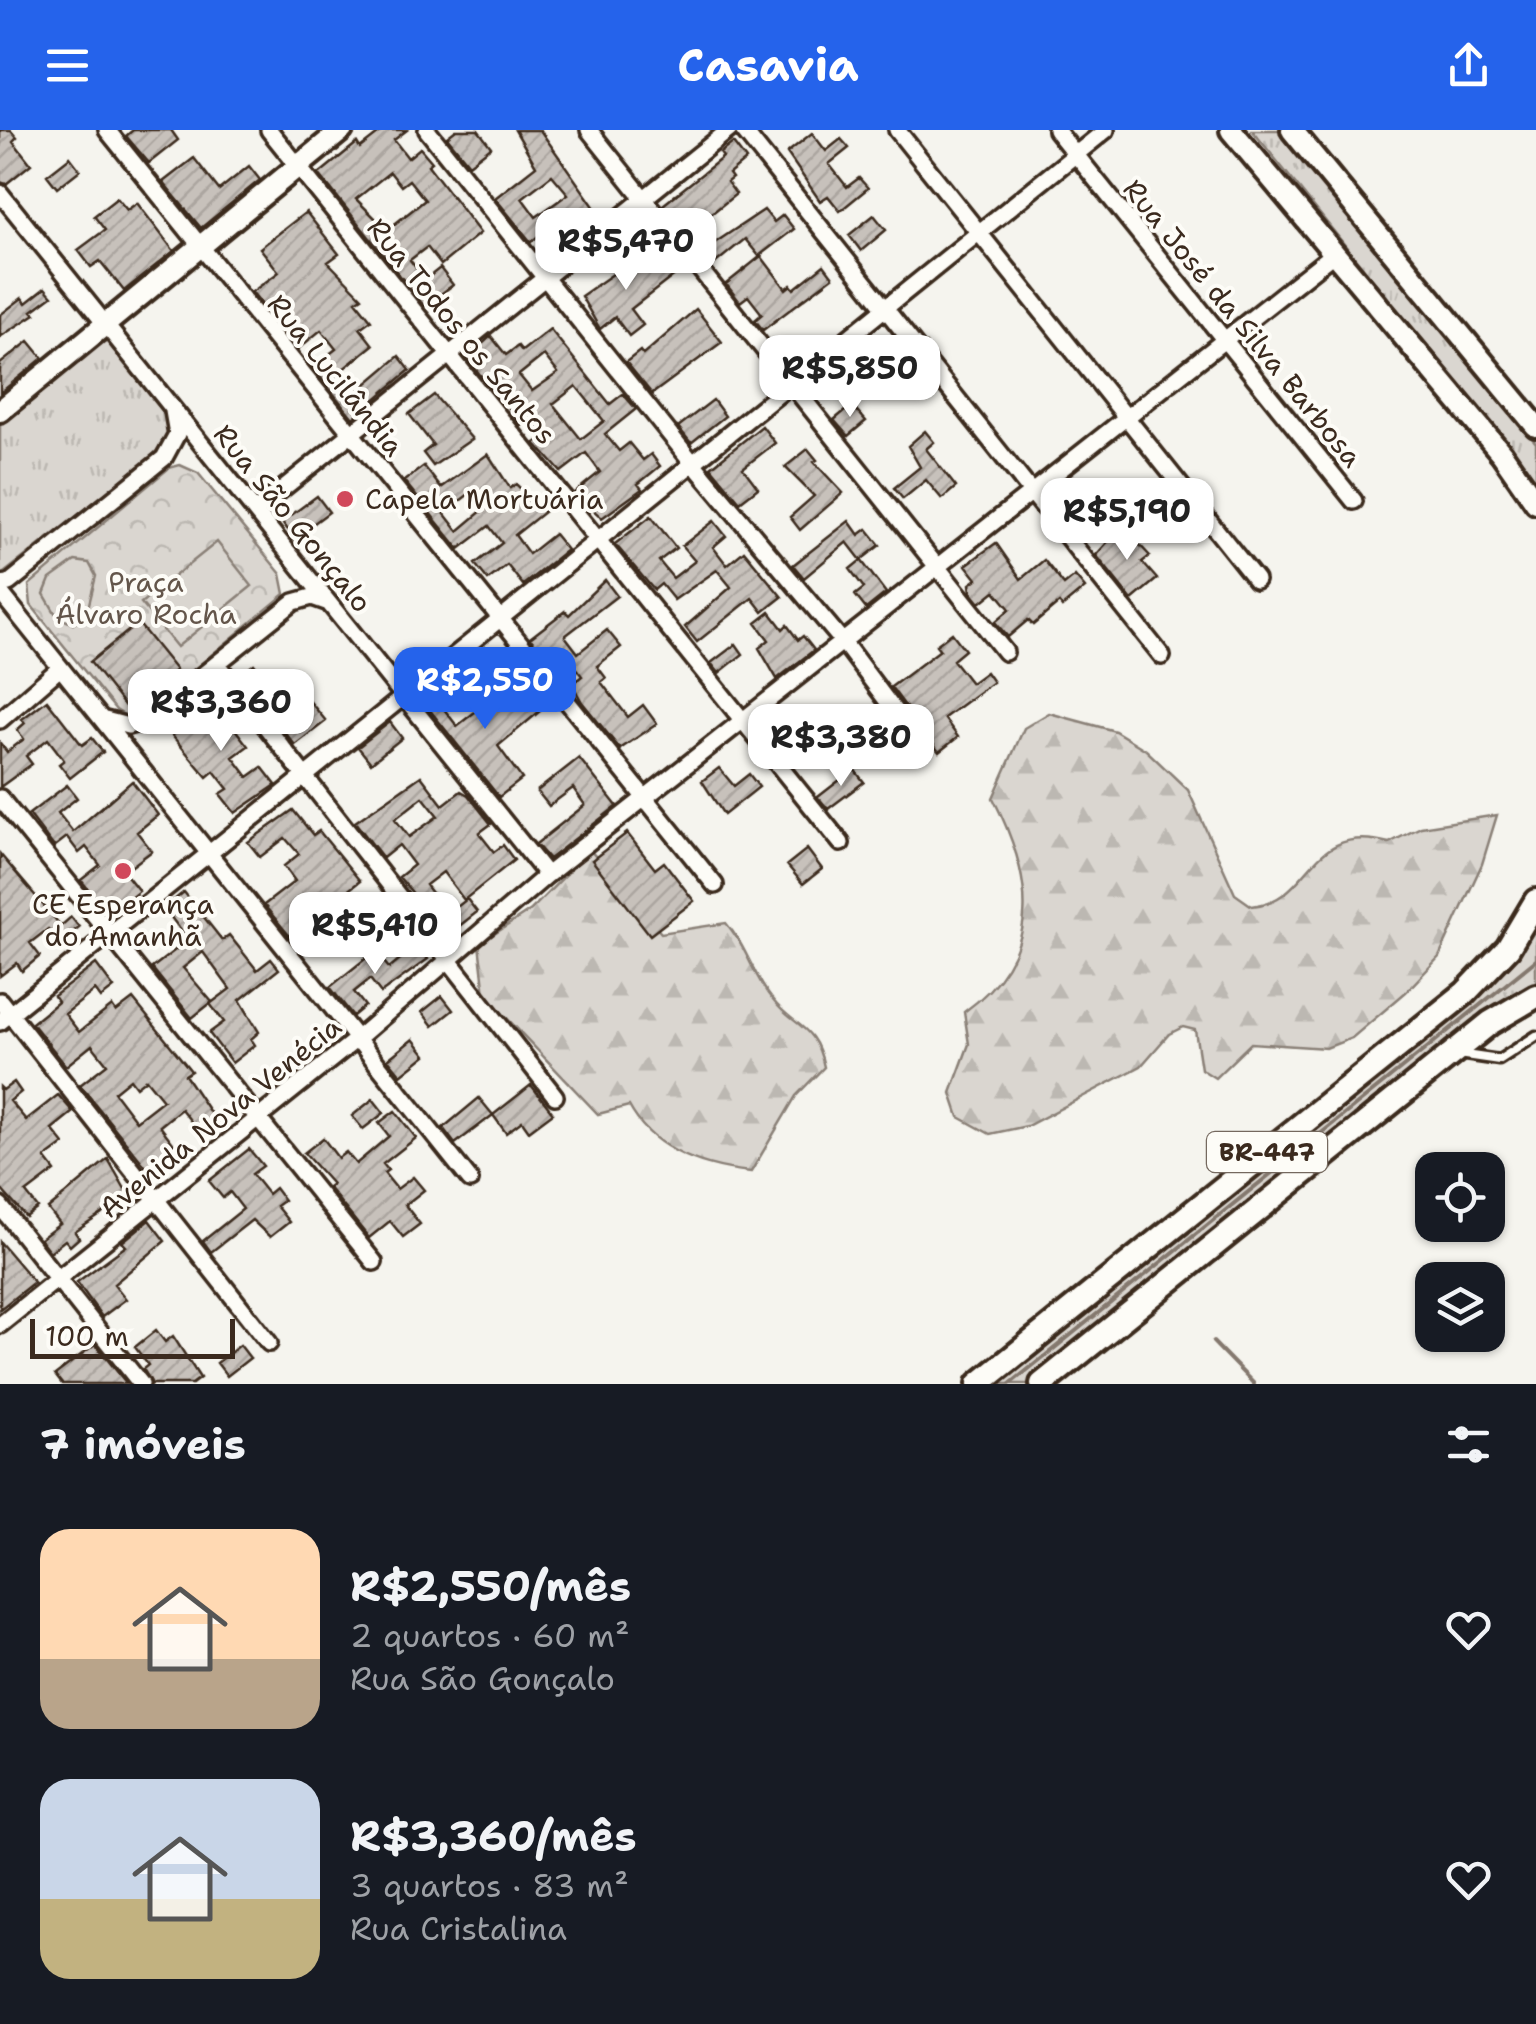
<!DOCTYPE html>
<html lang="pt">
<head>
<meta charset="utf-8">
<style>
	:root { --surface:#171b24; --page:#20242c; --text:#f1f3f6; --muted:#9ea1a6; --accent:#2563eb }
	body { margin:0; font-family:"Shantell Sans",sans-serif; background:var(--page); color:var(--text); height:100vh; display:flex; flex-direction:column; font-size:38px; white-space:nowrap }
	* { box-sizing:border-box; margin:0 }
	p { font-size:32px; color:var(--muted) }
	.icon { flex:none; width:55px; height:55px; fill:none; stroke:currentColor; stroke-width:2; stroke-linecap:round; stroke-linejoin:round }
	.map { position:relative; height:1254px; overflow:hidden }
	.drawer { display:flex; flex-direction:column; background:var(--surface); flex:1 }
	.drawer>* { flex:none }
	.tools { position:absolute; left:1415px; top:1022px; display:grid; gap:20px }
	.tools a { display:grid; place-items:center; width:90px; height:90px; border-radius:20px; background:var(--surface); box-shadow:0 2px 8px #0004; font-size:50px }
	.scale { position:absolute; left:30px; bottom:25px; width:205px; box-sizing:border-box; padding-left:10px; border:5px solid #3b2a1e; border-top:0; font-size:28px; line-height:35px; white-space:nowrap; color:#3b2a1e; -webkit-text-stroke:8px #fdfcf7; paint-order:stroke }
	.price { position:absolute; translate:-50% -85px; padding:0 22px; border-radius:20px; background:#fff; color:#222; font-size:32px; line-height:65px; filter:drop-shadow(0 2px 5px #0008) }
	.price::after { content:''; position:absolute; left:50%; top:60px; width:30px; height:22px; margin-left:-15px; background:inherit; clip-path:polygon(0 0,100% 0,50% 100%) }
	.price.selected { background:var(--accent); color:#fff }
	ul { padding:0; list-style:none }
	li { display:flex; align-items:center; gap:30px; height:250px; padding:0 40px }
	li span { display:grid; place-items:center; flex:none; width:280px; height:200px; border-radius:30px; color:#555 }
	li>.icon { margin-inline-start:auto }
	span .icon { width:120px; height:120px; fill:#fffc; stroke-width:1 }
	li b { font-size:42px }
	h2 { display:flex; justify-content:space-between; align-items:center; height:120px; padding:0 40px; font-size:42px }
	header { display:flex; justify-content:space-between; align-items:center; height:130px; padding:0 40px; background:var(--accent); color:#fff; font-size:45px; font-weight:700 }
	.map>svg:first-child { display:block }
</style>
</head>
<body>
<header><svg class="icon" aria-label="menu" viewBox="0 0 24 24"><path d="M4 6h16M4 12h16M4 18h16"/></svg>Casavia<svg class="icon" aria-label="share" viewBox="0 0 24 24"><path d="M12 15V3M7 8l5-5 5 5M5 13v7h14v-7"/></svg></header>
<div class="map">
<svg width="1536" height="1254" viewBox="0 0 1536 1254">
	<defs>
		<pattern id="grass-tufts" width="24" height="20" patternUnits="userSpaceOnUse" patternTransform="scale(2.5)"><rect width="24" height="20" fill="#dad6d0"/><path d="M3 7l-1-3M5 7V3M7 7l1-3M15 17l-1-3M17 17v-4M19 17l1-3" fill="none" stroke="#bcb8b2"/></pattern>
		<pattern id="forest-firs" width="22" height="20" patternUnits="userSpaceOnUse" patternTransform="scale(2.5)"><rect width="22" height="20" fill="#dad6d0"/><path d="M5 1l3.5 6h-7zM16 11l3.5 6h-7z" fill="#bcb8b2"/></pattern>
		<pattern id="park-crowns" width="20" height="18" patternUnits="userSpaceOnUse" patternTransform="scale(2.5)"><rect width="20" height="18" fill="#dad6d0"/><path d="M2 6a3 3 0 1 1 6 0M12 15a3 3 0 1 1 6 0" fill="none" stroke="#bcb8b2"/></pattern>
		<pattern id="building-hatch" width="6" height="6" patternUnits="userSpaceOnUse" patternTransform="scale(2.5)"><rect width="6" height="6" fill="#c7c1bb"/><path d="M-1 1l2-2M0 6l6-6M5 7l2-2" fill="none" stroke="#aca6a0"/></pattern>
	</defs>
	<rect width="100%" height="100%" fill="#f5f4ee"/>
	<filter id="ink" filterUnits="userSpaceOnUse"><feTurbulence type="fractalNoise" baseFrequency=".01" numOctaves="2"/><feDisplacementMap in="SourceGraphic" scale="20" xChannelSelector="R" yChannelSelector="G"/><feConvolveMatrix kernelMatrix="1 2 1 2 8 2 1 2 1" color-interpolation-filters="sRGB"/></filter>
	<g filter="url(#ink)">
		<path fill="url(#grass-tufts)" stroke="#8a8077" stroke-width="2.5" d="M 1252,0 L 1282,0 L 1536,313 L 1536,352 Z
			M 105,209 L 165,284 L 168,305 L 152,327 L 0,446 L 0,294 Z
			M 1536,793 L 1536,855 L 1484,888 L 1029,1254 L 993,1254 Z"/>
		<path fill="url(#forest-firs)" stroke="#8a8077" stroke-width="2.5" d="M 1049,583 L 1115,601 L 1146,620 L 1188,660 L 1235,764 L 1252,776 C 1315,770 1306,691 1389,713 L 1421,697 L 1497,685 L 1482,734 L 1439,827 L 1406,862 L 1352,908 L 1326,918 L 1251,913 L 1215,948 L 1201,939 L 1195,900 L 1183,897 L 1169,904 L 1141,936 L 1027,996 L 990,1004 L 959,987 L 951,963 L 969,914 L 964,882 C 1045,823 1034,749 993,668 L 1024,598 Z
			M 590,720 L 661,803 L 726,793 C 747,817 753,846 772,869 C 794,898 815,893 824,937 L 796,966 L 751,1042 C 703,1037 653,1021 629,976 L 598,984 L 485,865 L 479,814 L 531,780 Z"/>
		<path fill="url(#park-crowns)" stroke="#8a8077" stroke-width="2.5" d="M 180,335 L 198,343 L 281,444 L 285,464 L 140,584 L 127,587 L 116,580 L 31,475 L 29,455 L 169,338 Z"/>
		<path fill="#dad6d0" stroke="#8a8077" stroke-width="2.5" d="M 217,412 L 252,456 L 177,517 L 141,473 Z
			M 75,431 L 89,433 L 96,446 L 86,486 L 73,494 L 57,486 L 44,464 L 50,449 Z"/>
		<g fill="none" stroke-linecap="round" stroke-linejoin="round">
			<path stroke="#84786e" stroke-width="4" d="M 1213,1212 L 1254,1254
				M 1010,1254 L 1536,830"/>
		</g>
		<path fill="url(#building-hatch)" stroke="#3b2a1e" stroke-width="2.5" fill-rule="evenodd" d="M 0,0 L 11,0 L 17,7 L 13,11 L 31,34 L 6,54 L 0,52 Z
			M 133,0 L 171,0 L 178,10 L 149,33 L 126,6 Z
			M 383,0 L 407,0 L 394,10 L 408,28 L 420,18 L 432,32 L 428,35 L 480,103 L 441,135 L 427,117 L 410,130 L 425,150 L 440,138 L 453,155 L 424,176 L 319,44 L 357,13 L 360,18 ZM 390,42 L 401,56 L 409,50 L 425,70 L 387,100 L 356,69 Z
			M 456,0 L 478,0 L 491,17 L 469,34 L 447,7 Z
			M 515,0 L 540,0 L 600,85 L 557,122 L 542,103 L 531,112 L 495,68 L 536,36 ZM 552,45 L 568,64 L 536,87 L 522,68 Z
			M 812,3 L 826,21 L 841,9 L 849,18 L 829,34 L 847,57 L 859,48 L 868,58 L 840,81 L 828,66 L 820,71 L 787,23 Z
			M 733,13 L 746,30 L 729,44 L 732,48 L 727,52 L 736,64 L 686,104 L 663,75 L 723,27 L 720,23 Z
			M 70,27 L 80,40 L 57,58 L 47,45 Z
			M 194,28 L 219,60 L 249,36 L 260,50 L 201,98 L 163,52 Z
			M 117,68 L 127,80 L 137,73 L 174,121 L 124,161 L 100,131 L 91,137 L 78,120 L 105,100 L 94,86 Z
			M 764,80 L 774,92 L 783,85 L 794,99 L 759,126 L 745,109 L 712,136 L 701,122 Z
			M 306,82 L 339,124 L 328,132 L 362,167 L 356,171 L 371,190 L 360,198 L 373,215 L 337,244 L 353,265 L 399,226 L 410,240 L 353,288 L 312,237 L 336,219 L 321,200 L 298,219 L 252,162 L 279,142 L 260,118 Z
			M 874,85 L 886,100 L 861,121 L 849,105 Z
			M 634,98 L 646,113 L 629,127 L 617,111 Z
			M 761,126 L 786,159 L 791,155 L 794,159 L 824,135 L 833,147 L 763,200 L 755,190 L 762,184 L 748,166 L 740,172 L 726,154 Z
			M 636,128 L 646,141 L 664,128 L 676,144 L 631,179 L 643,195 L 629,206 L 615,187 L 600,199 L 581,166 Z
			M 45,158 L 52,166 L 32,181 L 35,184 L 0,207 L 0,185 L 22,168 L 26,173 Z
			M 696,179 L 722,212 L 652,264 L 626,232 L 640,221 L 643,225 Z
			M 550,199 L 610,274 L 623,264 L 636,279 L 605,304 L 619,321 L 629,313 L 643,330 L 651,324 L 660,336 L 638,354 L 642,359 L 602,388 L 574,363 L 600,342 L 586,323 L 561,342 L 535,313 L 545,306 L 531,289 L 521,296 L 498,261 L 495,264 L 467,228 L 491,206 L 506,225 L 518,216 L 522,221 ZM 544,225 L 558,243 L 532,261 L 519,245 ZM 576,256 L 604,291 L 581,309 L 553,274 Z
			M 29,211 L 43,228 L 0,263 L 0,234 Z
			M 434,265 L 472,309 L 433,336 L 423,323 L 433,315 L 409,284 Z
			M 713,270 L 725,286 L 691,313 L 678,297 Z
			M 852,275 L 866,291 L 848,306 L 834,290 Z
			M 762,296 L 775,313 L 743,338 L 758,358 L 740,372 L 711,337 Z
			M 925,301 L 934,312 L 926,319 L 956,357 L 942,369 L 926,350 L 903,369 L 894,358 L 920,337 L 908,316 Z
			M 808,319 L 817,330 L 814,332 L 843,363 L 800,400 L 790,387 L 814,366 L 785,337 Z
			M 488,324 L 510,358 L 516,354 L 544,382 L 515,405 L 529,424 L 554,404 L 567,420 L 523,455 L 507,435 L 488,450 L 475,434 L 502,413 L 489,396 L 459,419 L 404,351 L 424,336 L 441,358 ZM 477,358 L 490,374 L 458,401 L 444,383 Z
			M 317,366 L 329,382 L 294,408 L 282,392 Z
			M 651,386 L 676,418 L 659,431 L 673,448 L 695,431 L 682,416 L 714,391 L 726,406 L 713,417 L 727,435 L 744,421 L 782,467 L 763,482 L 752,468 L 697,512 L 685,497 L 731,457 L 717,440 L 674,470 L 661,454 L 654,460 L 615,414 Z
			M 849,391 L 859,405 L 867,399 L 880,415 L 861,430 L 847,412 L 804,448 L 793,435 Z
			M 1122,396 L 1150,426 L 1142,432 L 1157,449 L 1132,470 L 1096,425 Z
			M 996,413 L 1021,449 L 1044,430 L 1064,455 L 1075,446 L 1085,458 L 1062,477 L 1059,473 L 1033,495 L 1028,490 L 1008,507 L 995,492 L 1010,479 L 995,461 L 980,473 L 971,462 L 970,454 L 977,449 L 966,435 Z
			M 861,430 L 886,463 L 866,479 L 855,465 L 864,458 L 850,439 Z
			M 605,450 L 617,466 L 565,506 L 578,523 L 607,500 L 621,517 L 597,536 L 606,548 L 601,552 L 628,587 L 643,575 L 657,594 L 620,619 L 582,572 L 572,554 L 582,546 L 567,527 L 554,537 L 530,508 L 565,481 L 569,485 Z
			M 770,482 L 783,499 L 787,495 L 798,510 L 803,506 L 814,520 L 777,549 L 759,518 L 769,510 L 756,493 Z
			M 138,493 L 176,540 L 127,579 L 90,532 Z
			M 952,503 L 965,520 L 953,530 L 971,553 L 986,542 L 993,552 L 944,588 L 958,607 L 939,622 L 891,557 L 940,520 L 936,515 Z
			M 736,514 L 743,524 L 719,543 L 711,533 Z
			M 254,534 L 269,552 L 280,544 L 292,560 L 297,556 L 326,591 L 295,615 L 279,595 L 289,588 L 276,571 L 272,575 L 253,551 L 248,554 L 241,545 Z
			M 450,546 L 460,558 L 443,571 L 448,576 L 444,579 L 457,596 L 503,560 L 515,575 L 528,565 L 540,581 L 498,616 L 522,649 L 499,667 L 421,569 Z
			M 211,568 L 248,616 L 233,627 L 248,647 L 262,637 L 276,655 L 235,683 L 220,664 L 228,659 L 214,641 L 207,647 L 169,602 Z
			M 47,570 L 82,615 L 92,608 L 103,622 L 70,648 L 59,634 L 64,630 L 48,609 L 26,626 L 32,634 L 0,657 L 0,613 L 7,622 L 24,609 L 17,600 L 25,593 L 22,589 Z
			M 859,577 L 871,592 L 846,612 L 834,596 Z
			M 390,592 L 402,608 L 371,633 L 358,617 Z
			M 579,628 L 617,676 L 549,729 L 536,714 L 585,675 L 573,658 L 549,676 L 537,661 Z
			M 719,638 L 734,656 L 749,644 L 759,657 L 724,685 L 702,651 Z
			M 854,639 L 864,652 L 828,679 L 818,667 Z
			M 421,646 L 443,675 L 461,661 L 468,665 L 491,694 L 479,703 L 494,722 L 503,715 L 514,730 L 464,770 L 443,742 L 426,755 L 448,784 L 467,769 L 477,782 L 448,805 L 399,747 L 414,735 L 399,715 L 383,728 L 355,692 ZM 423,667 L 438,686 L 409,707 L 395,689 Z
			M 132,651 L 158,685 L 137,702 L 152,721 L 124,742 L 139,761 L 109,785 L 81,750 L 100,735 L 86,717 L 79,723 L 67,707 L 54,717 L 29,684 L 67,655 L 77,668 L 58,683 L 73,702 Z
			M 293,680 L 313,705 L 319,701 L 360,751 L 346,762 L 350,767 L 293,810 L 264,775 L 295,751 L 284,736 L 299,724 L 285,708 L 260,727 L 248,712 Z
			M 627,703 L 655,739 L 664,732 L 694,771 L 650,805 L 592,730 Z
			M 807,719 L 822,739 L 803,754 L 787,735 Z
			M 0,724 L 61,796 L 71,787 L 79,797 L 59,813 L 48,799 L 30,813 L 40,826 L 22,841 L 17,833 L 0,846 Z
			M 184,762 L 222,810 L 229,805 L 257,840 L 271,829 L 279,839 L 240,870 L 259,902 L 251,909 L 255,915 L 232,933 L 209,903 L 224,892 L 210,874 L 230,859 L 203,822 L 183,838 L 212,872 L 192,888 L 152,838 L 188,810 L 164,778 Z
			M 417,815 L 428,829 L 381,863 L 370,849 L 354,862 L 365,876 L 353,886 L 330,857 L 375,821 L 389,838 Z
			M 96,834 L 114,858 L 101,868 L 95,860 L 65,884 L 79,902 L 112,876 L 116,882 L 133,869 L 191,941 L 185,945 L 217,993 L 202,1005 L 181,979 L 160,996 L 182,1025 L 154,1047 L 80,955 L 107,934 L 92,915 L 66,936 L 32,893 L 58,872 L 54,866 ZM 130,949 L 136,957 L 146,949 L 163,970 L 136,991 L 114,962 Z
			M 442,866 L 453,880 L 433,896 L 422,882 Z
			M 413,909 L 426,925 L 401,945 L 388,929 Z
			M 14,952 L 21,962 L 10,971 L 26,990 L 58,965 L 73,982 L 52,999 L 64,1014 L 45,1028 L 55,1041 L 26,1063 L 38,1078 L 26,1087 L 0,1058 L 0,957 L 3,960 Z
			M 531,955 L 553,983 L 529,1001 L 522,991 L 506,1003 L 493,985 Z
			M 479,968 L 493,985 L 455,1014 L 443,998 Z
			M 373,969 L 384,983 L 363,999 L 352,986 Z
			M 395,981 L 416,1008 L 383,1034 L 388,1040 L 384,1043 L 397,1059 L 413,1047 L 424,1060 L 405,1075 L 420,1094 L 403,1107 L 390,1091 L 369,1108 L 328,1057 L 332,1054 L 304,1023 L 323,1008 L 338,1028 L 346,1022 L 356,1034 L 389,1006 L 379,993 Z
			M 249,1019 L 263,1036 L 252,1044 L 268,1064 L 275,1058 L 284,1070 L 276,1076 L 289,1092 L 270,1107 L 252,1090 L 211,1122 L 203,1111 L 243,1079 L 230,1062 L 223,1068 L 209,1051 Z
			M 108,1029 L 129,1066 L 75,1102 L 79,1108 L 70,1116 L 65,1110 L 50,1122 L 40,1109 L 60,1094 L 48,1079 Z
			M 149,1090 L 165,1111 L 114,1154 L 126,1169 L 102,1187 L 77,1152 L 126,1116 L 122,1112 Z
			M 0,1112 L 34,1152 L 0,1179 Z
			M 156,1200 L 165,1212 L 173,1206 L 200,1248 L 192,1254 L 152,1254 L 143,1239 L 148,1235 L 135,1217 Z
			M 95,1214 L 127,1254 L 62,1254 L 55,1245 Z
			M 240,1215 L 250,1228 L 227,1246 L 217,1233 Z"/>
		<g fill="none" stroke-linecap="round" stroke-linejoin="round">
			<defs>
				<path id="service" d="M 1458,924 L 1499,930 L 1536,906"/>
				<path id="minor" d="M 107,0 L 715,755
					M 269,0 L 841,713
					M 427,0 L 692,332 L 843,512 L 914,607
					M 589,0 L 1005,522
					M 743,0 L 1162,526
					M 897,0 L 1256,450
					M 1056,0 L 1354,371
					M 0,63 L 547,745
					M 255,381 L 729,0
					M 0,454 L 9,453 L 164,328 L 177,304 L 173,281
					M 0,462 L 470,1050
					M 217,534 L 555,966
					M 0,590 L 60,538
					M 105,590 L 128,596 L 145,591 L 294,472 L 312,467 L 326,472
					M 0,668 L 374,1132
					M 0,871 L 269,1213
					M 0,892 L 1106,0
					M 0,1076 L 141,1254
					M 0,1195 L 358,908 L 547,745 L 1332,125"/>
				<path id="secondary" d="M 1231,0 L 1502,324 L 1536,373
					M 1292,0 L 1536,296
					M 0,281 L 342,0"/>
				<path id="primary" d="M 979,1254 L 1465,863 L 1508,818 L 1536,771
					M 1042,1254 L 1490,893 L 1536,866"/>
			</defs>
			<use href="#service" stroke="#3b2a1e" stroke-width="15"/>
			<use href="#minor" stroke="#3b2a1e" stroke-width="22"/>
			<use href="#secondary" stroke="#3b2a1e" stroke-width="28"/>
			<use href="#primary" stroke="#3b2a1e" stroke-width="30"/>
			<use href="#service" stroke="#fdfcf7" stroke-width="8"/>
			<use href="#minor" stroke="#fdfcf7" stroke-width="15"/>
			<use href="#secondary" stroke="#fdfcf7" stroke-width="20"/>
			<use href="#primary" stroke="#fdfcf7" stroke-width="22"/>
		</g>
	</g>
	<g fill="#d1495b" stroke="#fdfcf7" stroke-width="4">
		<circle cx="345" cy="369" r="10"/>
		<circle cx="123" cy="741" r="10"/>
	</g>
	<g text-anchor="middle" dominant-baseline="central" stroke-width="8" stroke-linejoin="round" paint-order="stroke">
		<rect fill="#fdfcf7" stroke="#75695f" stroke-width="2.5" x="1207" y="1002" width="120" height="40" rx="8"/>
		<g font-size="25" font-weight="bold" fill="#3b2a1e">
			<text x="1267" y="1022">BR-447</text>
		</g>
		<g font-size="28" fill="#3b2a1e" stroke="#fdfcf7">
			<text transform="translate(1243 193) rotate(51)">Rua José da Silva Barbosa</text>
			<text transform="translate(462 201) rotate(51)">Rua Todos os Santos</text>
			<text transform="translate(336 245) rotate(51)">Rua Lucilândia</text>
			<text transform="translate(293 388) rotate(51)">Rua São Gonçalo</text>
			<text transform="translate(220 987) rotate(-39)">Avenida Nova Venécia</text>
		</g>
		<g font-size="28" fill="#3b2a1e" stroke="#fdfcf7" text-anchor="start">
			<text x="365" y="369">Capela Mortuária</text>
			<text x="123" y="774" text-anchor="middle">CE Esperança<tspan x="123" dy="32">do Amanhã</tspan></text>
		</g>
		<g font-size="28" fill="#63554a" stroke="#fdfcf7">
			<text x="146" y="452">Praça<tspan x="146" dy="32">Álvaro Rocha</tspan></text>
		</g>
	</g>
</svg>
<div class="tools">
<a><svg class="icon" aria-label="locate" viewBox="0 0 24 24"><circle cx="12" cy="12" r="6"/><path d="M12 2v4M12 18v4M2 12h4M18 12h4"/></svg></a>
<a><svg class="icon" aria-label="layers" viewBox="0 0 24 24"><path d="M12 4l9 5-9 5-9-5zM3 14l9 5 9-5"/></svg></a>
</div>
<div class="scale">100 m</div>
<b class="price" style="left:626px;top:163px">R$5,470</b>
<b class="price" style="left:850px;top:290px">R$5,850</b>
<b class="price" style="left:1127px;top:433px">R$5,190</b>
<b class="price selected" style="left:485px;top:602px">R$2,550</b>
<b class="price" style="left:221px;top:624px">R$3,360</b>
<b class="price" style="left:841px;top:659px">R$3,380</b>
<b class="price" style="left:375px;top:847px">R$5,410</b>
</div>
<section class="drawer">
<h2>7 imóveis<svg class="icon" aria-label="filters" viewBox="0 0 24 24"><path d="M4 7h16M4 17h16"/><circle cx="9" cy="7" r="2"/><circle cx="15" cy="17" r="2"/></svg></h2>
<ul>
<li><span style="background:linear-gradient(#ffd9b3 65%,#b9a48a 0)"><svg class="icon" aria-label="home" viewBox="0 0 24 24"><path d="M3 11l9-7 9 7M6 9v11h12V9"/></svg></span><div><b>R$2,550/mês</b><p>2 quartos · 60 m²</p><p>Rua São Gonçalo</p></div><svg class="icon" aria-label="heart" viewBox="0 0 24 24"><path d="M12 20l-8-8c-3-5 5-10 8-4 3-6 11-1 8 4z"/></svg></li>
<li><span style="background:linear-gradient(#c9d6e8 60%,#c2b280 0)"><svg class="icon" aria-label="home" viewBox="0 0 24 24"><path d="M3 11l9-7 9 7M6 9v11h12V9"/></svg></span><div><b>R$3,360/mês</b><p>3 quartos · 83 m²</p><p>Rua Cristalina</p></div><svg class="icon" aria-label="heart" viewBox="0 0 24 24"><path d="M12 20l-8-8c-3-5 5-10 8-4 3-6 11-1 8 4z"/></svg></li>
</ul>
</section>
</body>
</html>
